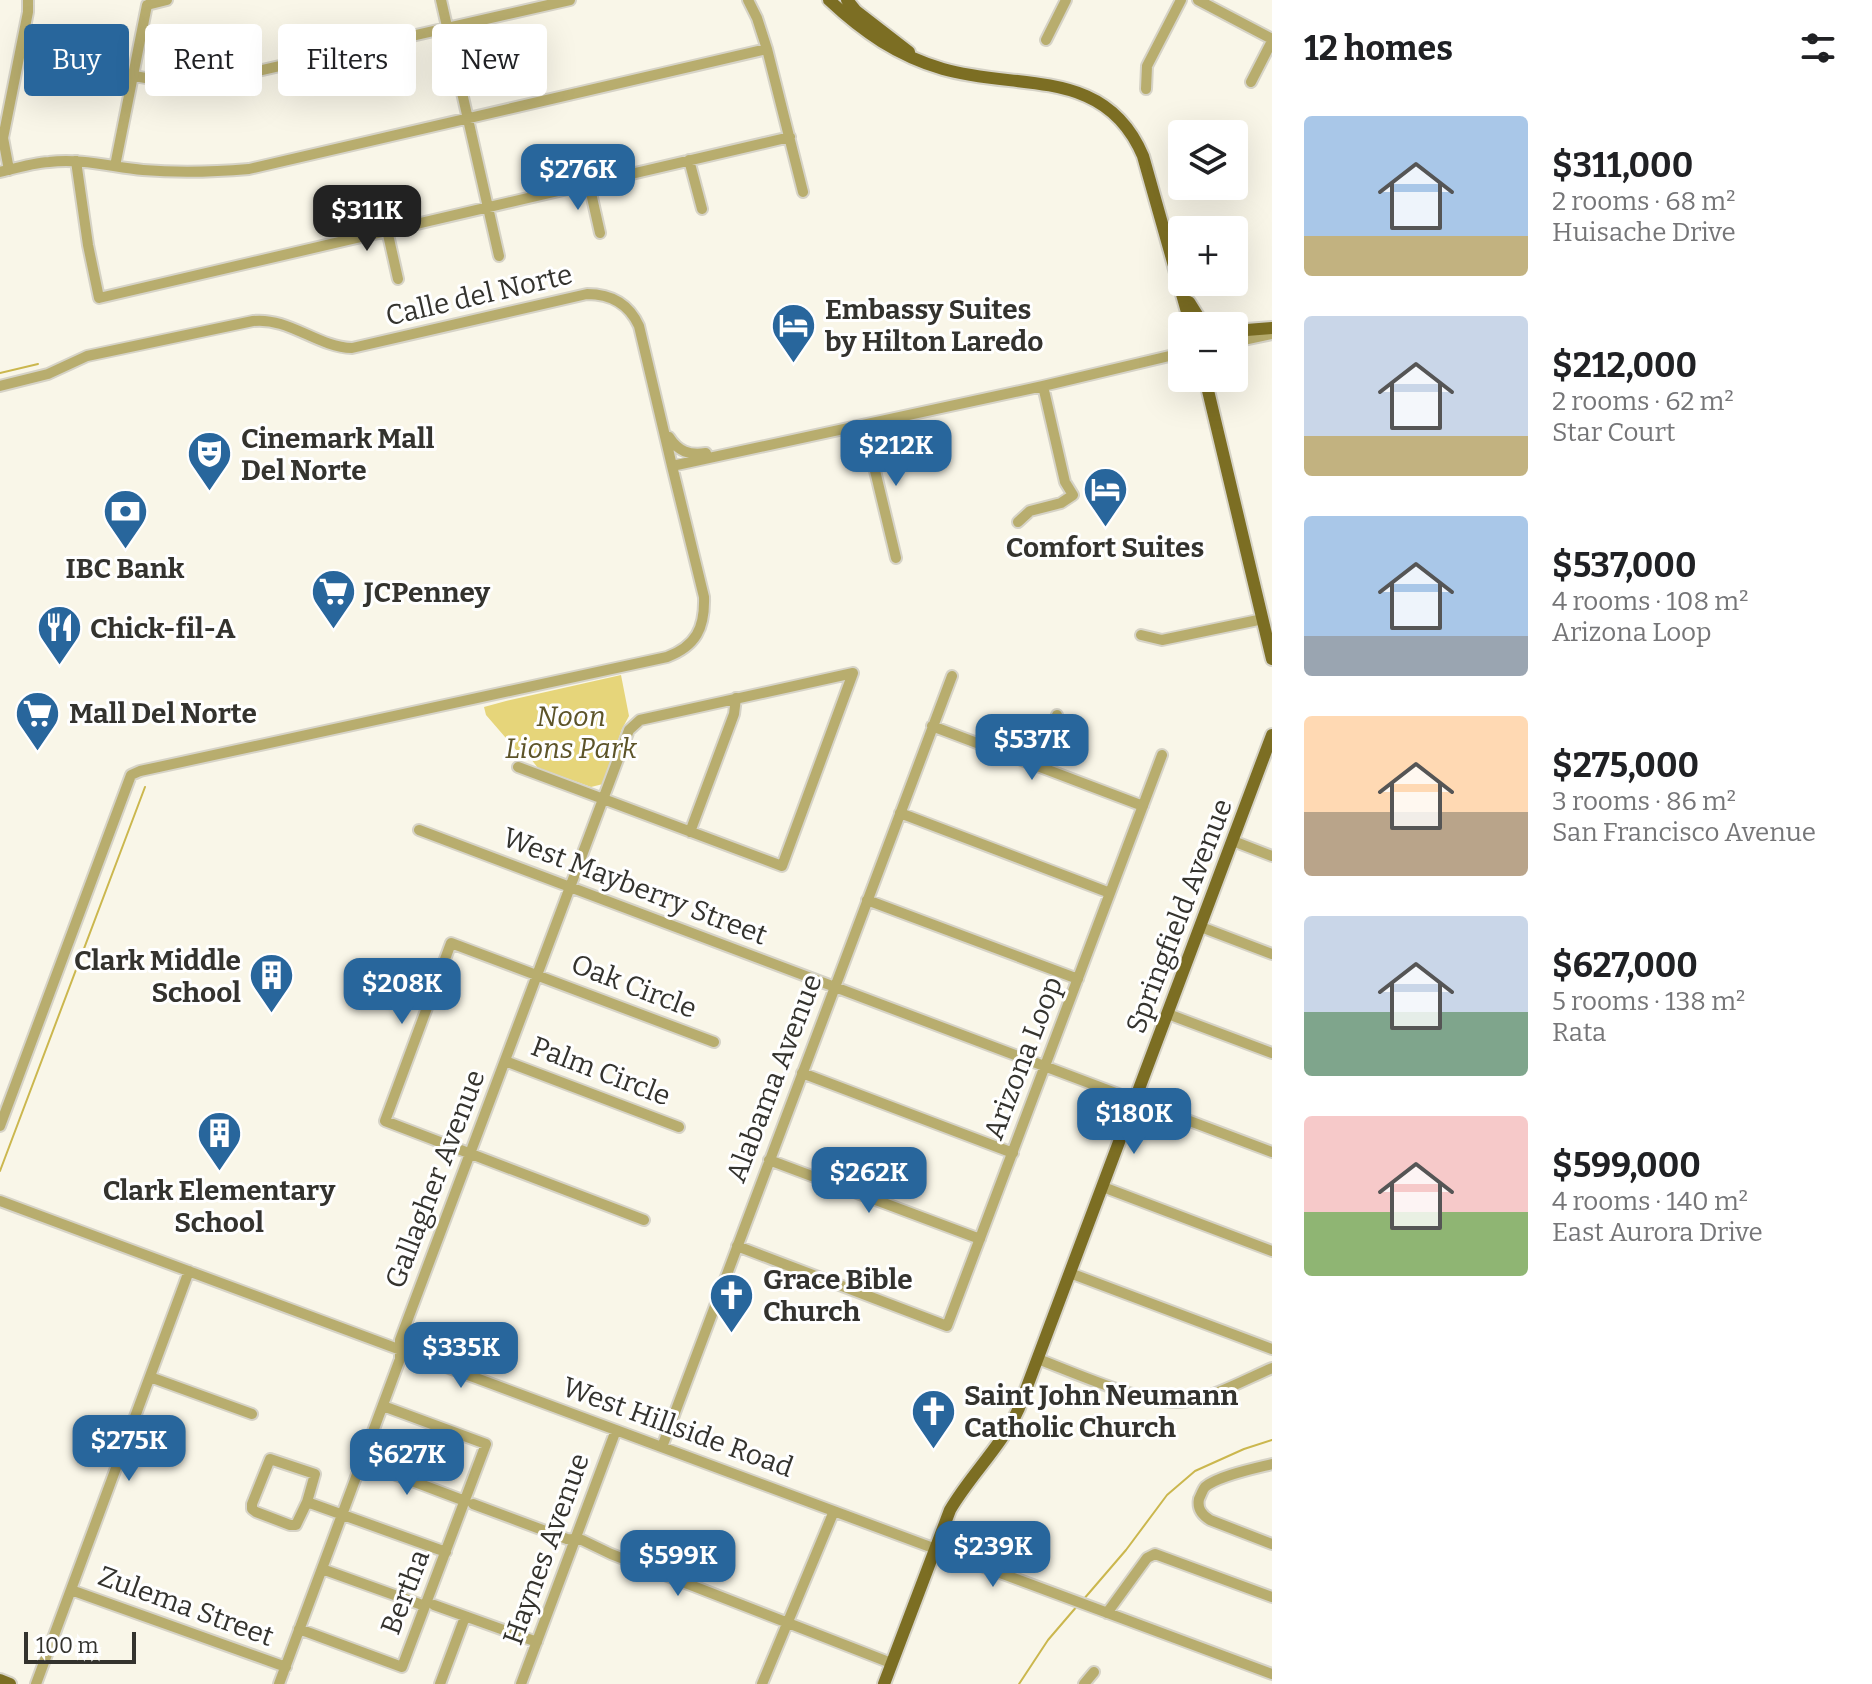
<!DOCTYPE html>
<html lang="en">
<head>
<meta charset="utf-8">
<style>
	:root { --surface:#fff; --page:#f6f6f6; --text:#202124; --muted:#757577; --accent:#28669c }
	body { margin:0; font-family:Bitter,serif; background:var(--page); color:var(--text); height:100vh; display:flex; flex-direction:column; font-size:30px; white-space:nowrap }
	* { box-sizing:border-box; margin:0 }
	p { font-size:26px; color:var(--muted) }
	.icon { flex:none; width:44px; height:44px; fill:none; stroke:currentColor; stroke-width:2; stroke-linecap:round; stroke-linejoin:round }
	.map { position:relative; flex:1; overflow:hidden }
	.drawer { display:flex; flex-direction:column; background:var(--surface); width:600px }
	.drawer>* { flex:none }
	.banner { position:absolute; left:24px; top:24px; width:760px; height:72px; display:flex; gap:16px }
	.fabs { position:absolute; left:1168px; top:120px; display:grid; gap:16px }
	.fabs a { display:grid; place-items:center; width:80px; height:80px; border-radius:8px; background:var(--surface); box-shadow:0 8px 32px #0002; font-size:40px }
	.scale { position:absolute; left:24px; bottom:20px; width:112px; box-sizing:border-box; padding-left:8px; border:4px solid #34332e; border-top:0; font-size:22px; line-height:28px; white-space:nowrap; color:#34332e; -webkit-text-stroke:6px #fff; paint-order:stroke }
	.price { position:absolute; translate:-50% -68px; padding:0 18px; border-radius:16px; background:var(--accent); color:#fff; font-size:26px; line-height:52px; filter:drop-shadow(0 2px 4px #0008) }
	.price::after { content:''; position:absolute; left:50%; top:48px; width:24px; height:18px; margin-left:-12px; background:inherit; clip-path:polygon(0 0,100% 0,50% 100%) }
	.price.selected { background:#222; color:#fff }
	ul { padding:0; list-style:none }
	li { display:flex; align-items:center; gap:24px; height:200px; padding:0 32px }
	li span { display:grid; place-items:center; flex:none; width:224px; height:160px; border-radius:8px; color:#555 }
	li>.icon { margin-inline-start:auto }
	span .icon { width:96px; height:96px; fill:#fffc; stroke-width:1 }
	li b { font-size:34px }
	h2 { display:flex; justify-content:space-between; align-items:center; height:96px; padding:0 32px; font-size:34px }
	.pill { padding:0 28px; border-radius:8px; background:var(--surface); box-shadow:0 8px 32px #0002; font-size:28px; line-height:72px }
	.pill.selected { background:var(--accent); color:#fff }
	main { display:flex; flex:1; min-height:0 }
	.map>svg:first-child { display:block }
</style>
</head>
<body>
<main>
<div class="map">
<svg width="1272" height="1684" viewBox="0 0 1272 1684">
	<rect width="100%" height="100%" fill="#f9f6e8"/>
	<path fill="#e6d57a" d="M 621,675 L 629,716 L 622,729 L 603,784 L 591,787 L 538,768 L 527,754 L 517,751 L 486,715 L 484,707 L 506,701 Z"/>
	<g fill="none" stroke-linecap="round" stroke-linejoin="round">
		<path stroke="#cbb74e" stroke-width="2" d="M 0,373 L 38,364
			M 0,1171 L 145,787
			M 1083,1600 L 1126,1550 L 1167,1495 L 1195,1471 L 1244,1449 L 1272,1440
			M 1019,1684 L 1048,1640 L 1078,1605"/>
		<defs>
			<path id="minor" d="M 441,0 L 499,256
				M 748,0 L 757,18 L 767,49 L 803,192
				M 1198,0 L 1272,39
				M 1046,40 L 1066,0
				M 134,76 C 164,82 192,82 223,79 L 570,0
				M 1251,82 L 1272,41
				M 1146,89 L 1147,66 L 1181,0
				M 689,160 L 702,209
				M 76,161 L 88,245 L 99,298 L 790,137
				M 115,166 L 147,5 L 167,0
				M 9,170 L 3,138 L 28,12 L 28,0
				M 0,172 C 16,168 33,163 49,162 C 81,158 112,167 143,170 C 178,173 214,172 249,169 L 767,49
				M 589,184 L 600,233
				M 387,230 L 398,279
				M 1234,342 L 1272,334
				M 0,386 L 48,374 L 87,356 L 253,321 C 289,317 317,347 352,348 L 587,294 C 612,294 629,304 639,326 L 672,466 L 1043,386 L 1182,353
				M 864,425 L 896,558
				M 669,437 C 678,451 689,456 706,453
				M 1018,522 L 1030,511 L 1061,503 L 1073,495 L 1065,482 L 1043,386
				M 1141,635 L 1162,640 L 1263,619
				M 932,726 L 1143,806
				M 1037,766 L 1057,715
				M 518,767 L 782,866 L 853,673
				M 900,813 L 1110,893
				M 419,830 L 1272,1152
				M 690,832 L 734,714 L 736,698
				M 1233,841 L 1272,856
				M 867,900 L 1078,979
				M 1201,927 L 1272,954
				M 1168,1014 L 1272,1053
				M 505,1061 L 679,1127
				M 802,1073 L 1013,1153
				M 0,1126 L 131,775 L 140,771 L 667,657 C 696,646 705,628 704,597 L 672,466
				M 769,1160 L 980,1239
				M 1103,1187 L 1272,1251
				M 0,1201 L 1272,1674
				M 644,1220 L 385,1121 L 451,943 L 714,1042
				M 737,1246 L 947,1326 L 1162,755
				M 1070,1273 L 1272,1349
				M 1038,1359 C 1075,1373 1141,1403 1179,1402 C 1207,1401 1246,1379 1272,1368
				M 150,1377 L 252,1414
				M 662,1447 L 952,676
				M 362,1462 L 465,1501
				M 1272,1464 C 1256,1468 1217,1476 1205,1487 C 1203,1489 1200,1497 1199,1499 C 1197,1509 1202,1515 1210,1520 L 1272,1544
				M 307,1502 L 315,1474 L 270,1459 L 252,1504 L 252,1509 L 256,1512 L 290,1525 L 296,1525 L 307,1502 L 446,1552
				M 473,1504 L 567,1539 L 582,1540 L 611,1554 L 891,1663
				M 322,1569 L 425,1606
				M 71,1590 L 286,1667
				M 434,1605 L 537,1642
				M 1107,1613 L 1147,1558 L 1155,1554 L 1272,1597
				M 299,1629 L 402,1667 L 486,1444 L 383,1406
				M 36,1684 L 189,1271
				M 279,1684 L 400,1359 L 400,1340 L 629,730 L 640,720 L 853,673
				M 440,1684 L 465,1617
				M 521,1684 L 616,1430
				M 762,1684 L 834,1511
				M 1084,1684 L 1094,1672"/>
			<path id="major" d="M 829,0 C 863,32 898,56 943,69 C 1019,91 1105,66 1143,156 L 1191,326
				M 847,0 L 856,11 L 909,52
				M 1189,302 L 1204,326
				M 1234,331 L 1272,328
				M 1205,378 L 1272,659
				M 0,1680 L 10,1684
				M 884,1684 L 950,1510 C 971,1474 1002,1446 1019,1408 L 1272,735"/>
		</defs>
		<use href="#minor" stroke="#d6d3c7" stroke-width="14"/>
		<use href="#major" stroke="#d6d3c7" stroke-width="16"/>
		<use href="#minor" stroke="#b8ad6e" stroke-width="10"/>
		<use href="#major" stroke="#7c6e23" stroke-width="12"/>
	</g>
	<defs>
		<symbol id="hotel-pin" viewBox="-11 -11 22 30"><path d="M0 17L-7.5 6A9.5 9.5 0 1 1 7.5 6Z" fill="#28669c" stroke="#fff"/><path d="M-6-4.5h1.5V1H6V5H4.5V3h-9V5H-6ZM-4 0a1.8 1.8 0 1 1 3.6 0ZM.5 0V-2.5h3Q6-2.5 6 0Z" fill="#fff"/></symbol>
		<symbol id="theatre-pin" viewBox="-11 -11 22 30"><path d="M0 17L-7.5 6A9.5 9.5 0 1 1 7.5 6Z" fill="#28669c" stroke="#fff"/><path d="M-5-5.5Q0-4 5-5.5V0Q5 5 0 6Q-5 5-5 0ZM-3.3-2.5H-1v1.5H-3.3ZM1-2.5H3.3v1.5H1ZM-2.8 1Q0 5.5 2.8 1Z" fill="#fff"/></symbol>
		<symbol id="bank-pin" viewBox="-11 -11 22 30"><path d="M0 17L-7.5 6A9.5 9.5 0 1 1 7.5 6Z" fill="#28669c" stroke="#fff"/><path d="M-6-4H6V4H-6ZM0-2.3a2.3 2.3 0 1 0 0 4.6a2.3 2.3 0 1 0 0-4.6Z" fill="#fff"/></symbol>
		<symbol id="supermarket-pin" viewBox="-11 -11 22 30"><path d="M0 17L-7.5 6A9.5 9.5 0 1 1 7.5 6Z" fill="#28669c" stroke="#fff"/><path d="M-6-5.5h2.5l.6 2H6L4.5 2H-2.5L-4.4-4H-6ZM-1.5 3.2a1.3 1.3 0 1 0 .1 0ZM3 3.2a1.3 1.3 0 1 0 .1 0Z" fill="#fff"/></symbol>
		<symbol id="restaurant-pin" viewBox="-11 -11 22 30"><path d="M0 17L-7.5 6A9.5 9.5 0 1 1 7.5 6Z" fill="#28669c" stroke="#fff"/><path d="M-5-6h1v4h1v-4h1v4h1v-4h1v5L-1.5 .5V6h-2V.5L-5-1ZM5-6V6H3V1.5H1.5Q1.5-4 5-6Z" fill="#fff"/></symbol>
		<symbol id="building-pin" viewBox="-11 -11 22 30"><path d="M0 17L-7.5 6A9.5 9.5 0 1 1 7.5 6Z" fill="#28669c" stroke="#fff"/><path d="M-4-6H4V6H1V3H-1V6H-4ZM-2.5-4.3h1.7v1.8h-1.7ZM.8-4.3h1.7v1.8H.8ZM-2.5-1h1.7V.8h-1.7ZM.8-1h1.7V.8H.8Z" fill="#fff"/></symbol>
		<symbol id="church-pin" viewBox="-11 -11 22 30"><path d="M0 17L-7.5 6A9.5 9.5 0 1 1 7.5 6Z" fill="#28669c" stroke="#fff"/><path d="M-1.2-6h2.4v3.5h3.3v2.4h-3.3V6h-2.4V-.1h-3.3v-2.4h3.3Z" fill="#fff"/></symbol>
	</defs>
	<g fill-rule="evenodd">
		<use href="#hotel-pin" x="768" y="300" width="51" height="69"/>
		<use href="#theatre-pin" x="184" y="428" width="51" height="69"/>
		<use href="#hotel-pin" x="1080" y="464" width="51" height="69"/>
		<use href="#bank-pin" x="100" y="486" width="51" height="69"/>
		<use href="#supermarket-pin" x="308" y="566" width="51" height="69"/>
		<use href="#restaurant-pin" x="34" y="602" width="51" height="69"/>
		<use href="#supermarket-pin" x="12" y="688" width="51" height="69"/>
		<use href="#building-pin" x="246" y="950" width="51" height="69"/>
		<use href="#building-pin" x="194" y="1108" width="51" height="69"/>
		<use href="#church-pin" x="706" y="1270" width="51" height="69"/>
		<use href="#church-pin" x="908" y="1386" width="51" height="69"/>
	</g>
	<g text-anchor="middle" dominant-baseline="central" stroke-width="6" stroke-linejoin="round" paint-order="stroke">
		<g font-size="28" fill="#34332e" stroke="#fff">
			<text transform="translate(479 295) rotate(-13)">Calle del Norte</text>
			<text transform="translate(635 886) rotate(21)">West Mayberry Street</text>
			<text transform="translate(1179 916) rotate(-69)">Springfield Avenue</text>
			<text transform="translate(634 986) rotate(21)">Oak Circle</text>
			<text transform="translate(1023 1058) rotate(-69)">Arizona Loop</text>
			<text transform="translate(601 1071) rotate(21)">Palm Circle</text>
			<text transform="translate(774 1078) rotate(-69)">Alabama Avenue</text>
			<text transform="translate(435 1179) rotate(-69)">Gallagher Avenue</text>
			<text transform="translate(678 1427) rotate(20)">West Hillside Road</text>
			<text transform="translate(546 1549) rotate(-70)">Haynes Avenue</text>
			<text transform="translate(405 1592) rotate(-69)">Bertha</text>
			<text transform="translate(186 1606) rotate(20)">Zulema Street</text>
		</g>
		<g font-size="28" font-weight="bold" fill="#34332e" stroke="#fff" text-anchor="start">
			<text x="825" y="309">Embassy Suites<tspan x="825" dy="32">by Hilton Laredo</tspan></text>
			<text x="241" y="438">Cinemark Mall<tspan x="241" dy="32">Del Norte</tspan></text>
			<text x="1105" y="547" text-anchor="middle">Comfort Suites</text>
			<text x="125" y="568" text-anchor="middle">IBC Bank</text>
			<text x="364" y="592">JCPenney</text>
			<text x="90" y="628">Chick-fil-A</text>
			<text x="69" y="713">Mall Del Norte</text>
			<text x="241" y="960" text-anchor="end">Clark Middle<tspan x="241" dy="32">School</tspan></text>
			<text x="219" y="1190" text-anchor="middle">Clark Elementary<tspan x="219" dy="32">School</tspan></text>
			<text x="763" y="1279">Grace Bible<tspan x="763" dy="32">Church</tspan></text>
			<text x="964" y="1395">Saint John Neumann<tspan x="964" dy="32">Catholic Church</tspan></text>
		</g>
		<g font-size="28" font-style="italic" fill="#5d5429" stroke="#fff">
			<text x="571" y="716">Noon<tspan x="571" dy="32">Lions Park</tspan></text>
		</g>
	</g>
</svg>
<div class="fabs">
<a><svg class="icon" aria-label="layers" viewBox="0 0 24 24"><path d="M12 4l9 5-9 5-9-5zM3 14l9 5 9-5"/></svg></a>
<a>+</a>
<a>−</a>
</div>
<div class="scale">100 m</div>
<b class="price" style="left:578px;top:212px">$276K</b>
<b class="price selected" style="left:367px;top:253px">$311K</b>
<b class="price" style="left:896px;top:488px">$212K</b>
<b class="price" style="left:1032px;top:782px">$537K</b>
<b class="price" style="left:402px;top:1026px">$208K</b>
<b class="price" style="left:1134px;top:1156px">$180K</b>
<b class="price" style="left:869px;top:1215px">$262K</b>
<b class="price" style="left:461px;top:1390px">$335K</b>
<b class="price" style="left:129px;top:1483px">$275K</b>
<b class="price" style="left:407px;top:1497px">$627K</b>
<b class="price" style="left:993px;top:1589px">$239K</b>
<b class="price" style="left:678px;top:1598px">$599K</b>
<div class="banner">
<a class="pill selected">Buy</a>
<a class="pill">Rent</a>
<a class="pill">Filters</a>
<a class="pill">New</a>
</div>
</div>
<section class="drawer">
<h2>12 homes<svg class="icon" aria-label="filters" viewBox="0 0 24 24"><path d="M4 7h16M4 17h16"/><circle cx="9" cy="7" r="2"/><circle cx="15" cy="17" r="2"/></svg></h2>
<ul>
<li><span style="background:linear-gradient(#a9c7e8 75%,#c2b280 0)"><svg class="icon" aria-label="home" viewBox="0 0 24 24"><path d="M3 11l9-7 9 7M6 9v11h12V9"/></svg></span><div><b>$311,000</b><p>2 rooms · 68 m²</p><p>Huisache Drive</p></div></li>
<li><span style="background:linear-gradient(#c9d6e8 75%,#c2b280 0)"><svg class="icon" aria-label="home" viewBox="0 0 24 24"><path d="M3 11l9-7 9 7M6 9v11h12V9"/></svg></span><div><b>$212,000</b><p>2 rooms · 62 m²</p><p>Star Court</p></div></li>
<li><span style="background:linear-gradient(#a9c7e8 75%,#9aa5b1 0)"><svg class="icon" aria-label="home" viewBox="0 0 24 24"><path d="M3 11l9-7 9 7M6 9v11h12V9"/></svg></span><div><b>$537,000</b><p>4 rooms · 108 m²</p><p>Arizona Loop</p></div></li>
<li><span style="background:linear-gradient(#ffd9b3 60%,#b9a48a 0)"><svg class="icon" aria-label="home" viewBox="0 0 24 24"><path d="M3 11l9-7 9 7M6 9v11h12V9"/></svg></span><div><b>$275,000</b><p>3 rooms · 86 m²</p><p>San Francisco Avenue</p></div></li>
<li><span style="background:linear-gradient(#c9d6e8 60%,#7fa58c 0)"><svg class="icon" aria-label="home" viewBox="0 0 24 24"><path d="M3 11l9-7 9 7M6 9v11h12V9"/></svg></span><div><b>$627,000</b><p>5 rooms · 138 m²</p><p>Rata</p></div></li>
<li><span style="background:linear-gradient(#f6c9c9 60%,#8fb573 0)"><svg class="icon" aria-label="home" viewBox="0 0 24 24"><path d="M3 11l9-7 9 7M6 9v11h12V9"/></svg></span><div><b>$599,000</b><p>4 rooms · 140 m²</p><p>East Aurora Drive</p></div></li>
</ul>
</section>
</main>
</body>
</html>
